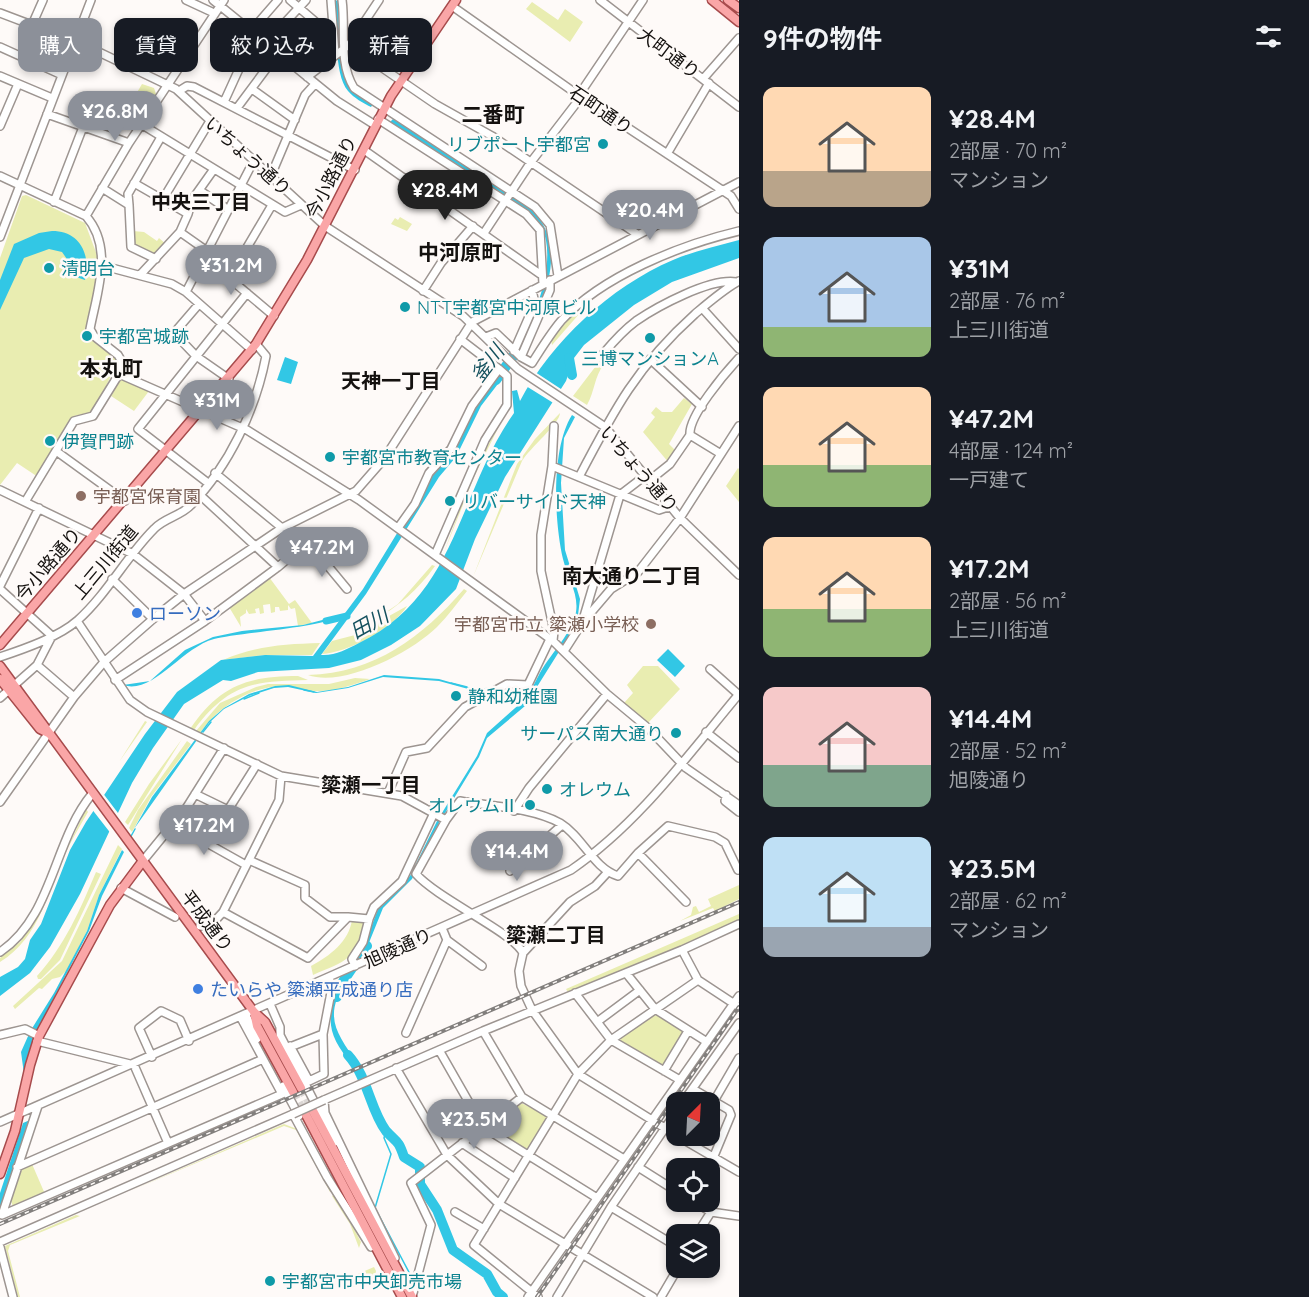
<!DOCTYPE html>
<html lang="ja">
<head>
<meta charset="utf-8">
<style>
	:root { --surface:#171b24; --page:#242831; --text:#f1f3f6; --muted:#9ea1a6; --accent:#8c9099 }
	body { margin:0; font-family:Quicksand,"Noto Sans JP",sans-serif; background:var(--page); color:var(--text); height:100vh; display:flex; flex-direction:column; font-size:22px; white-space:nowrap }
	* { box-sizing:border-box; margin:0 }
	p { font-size:20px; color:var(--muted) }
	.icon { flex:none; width:33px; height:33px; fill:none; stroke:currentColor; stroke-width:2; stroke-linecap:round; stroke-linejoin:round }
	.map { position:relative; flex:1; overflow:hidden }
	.drawer { display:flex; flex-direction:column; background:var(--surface); width:570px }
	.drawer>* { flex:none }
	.top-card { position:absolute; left:18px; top:18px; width:570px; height:54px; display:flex; gap:12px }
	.needle { width:39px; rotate:24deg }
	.tools { position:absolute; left:666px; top:1092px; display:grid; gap:12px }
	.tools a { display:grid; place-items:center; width:54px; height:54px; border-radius:12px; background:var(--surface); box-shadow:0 3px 9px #0003; font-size:30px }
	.price { position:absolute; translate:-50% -51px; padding:0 14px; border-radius:21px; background:var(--accent); color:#fff; font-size:20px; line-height:39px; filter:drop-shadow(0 2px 3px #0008) }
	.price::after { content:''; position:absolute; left:50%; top:36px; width:18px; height:14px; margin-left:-9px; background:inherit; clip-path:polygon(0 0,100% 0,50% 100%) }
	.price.selected { background:#222; color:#fff }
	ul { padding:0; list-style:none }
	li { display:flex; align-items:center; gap:18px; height:150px; padding:0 24px }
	li span { display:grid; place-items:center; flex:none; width:168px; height:120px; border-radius:12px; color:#555 }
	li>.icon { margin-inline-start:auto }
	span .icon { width:72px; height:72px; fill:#fffc; stroke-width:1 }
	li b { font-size:26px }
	h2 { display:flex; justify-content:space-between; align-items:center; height:72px; padding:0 24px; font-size:26px }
	.chip { padding:0 21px; border-radius:12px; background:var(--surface); box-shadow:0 3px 9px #0003; font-size:21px; line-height:54px }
	.chip.selected { background:var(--accent); color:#fff }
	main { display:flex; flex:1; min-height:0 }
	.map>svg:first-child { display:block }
</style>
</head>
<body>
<main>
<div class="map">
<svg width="739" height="1297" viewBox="0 0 739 1297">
	<rect width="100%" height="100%" fill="#fefaf8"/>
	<path fill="#e9edb1" d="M 532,2 L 558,20 L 565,9 L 583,22 L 570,42 L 526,9 Z
		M 142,84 L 154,88 L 156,94 L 146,109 L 132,101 Z
		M 171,192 L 190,201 L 186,210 L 167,200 Z
		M 26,195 L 85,223 L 97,255 L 97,273 L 87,334 L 116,356 L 118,362 L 93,412 L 74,416 L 38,477 L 17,463 L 0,485 L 0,258 L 22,196 Z
		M 400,217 L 412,224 L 407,231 L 391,224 L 395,218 L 398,220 Z
		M 133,231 L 144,232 L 157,241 L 159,238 L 167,245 L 156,256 L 134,245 Z
		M 587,305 L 552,345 L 551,340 L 569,319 Z
		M 602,358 L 604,364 C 594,377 595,391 587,405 L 573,396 Z
		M 121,379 L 149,391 L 134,411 L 111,396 Z
		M 684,398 L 692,404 L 669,444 L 676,451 L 669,463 L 643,432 L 655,417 L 651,413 L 656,407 L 662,412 L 672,412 Z
		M 560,413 C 560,423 530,448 522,461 L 473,577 L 517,464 L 535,439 Z
		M 504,416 L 474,477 L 443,555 L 474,471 Z
		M 738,468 L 739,469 L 739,502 L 726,486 Z
		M 432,565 L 435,566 C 418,590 399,606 373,621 L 398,604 Z
		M 269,577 L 289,604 L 295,600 L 312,623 L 298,626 L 295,608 L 291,609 L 288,605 L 288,610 L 280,611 L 279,607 L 275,607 L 275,612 L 271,613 L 270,604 L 263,605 L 264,613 L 260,614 L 259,608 L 255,609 L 256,613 L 249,614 L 246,609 L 246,613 L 240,617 L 241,627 L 229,607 Z
		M 464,589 L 467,591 C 457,603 448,616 437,627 C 412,652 343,688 308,675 C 375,673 422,637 464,589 Z
		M 407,606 C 394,628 347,653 322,654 L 332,641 L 355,635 Z
		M 320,643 L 312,655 L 265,655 L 223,660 C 255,646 285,644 320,643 Z
		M 643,666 L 658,666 L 680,689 L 648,723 L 624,703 L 633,693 L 627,685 Z
		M 298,676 L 308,680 C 253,681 228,684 194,730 L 190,729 C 219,686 247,676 298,676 Z
		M 355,678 L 370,679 C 353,685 333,692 315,691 C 305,691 296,686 287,686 C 254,684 217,707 200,733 L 196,731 L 220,703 L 256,687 L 268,684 L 329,684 Z
		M 145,721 L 147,722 L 119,762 Z
		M 182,739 L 128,825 L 125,822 L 149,784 Z
		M 187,741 L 191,744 L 151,797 L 132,832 L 129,828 L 138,810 Z
		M 86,809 L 88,812 C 81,824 74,836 68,848 C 49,888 40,938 0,962 L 0,958 L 20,942 L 29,929 Z
		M 118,845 L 122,849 L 99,895 L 87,931 L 66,971 L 60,977 L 52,979 L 42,989 L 39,988 L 15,1009 L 13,1006 L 62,961 Z
		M 96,872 L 101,874 L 60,960 L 41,979 L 38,979 L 37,976 C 65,945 80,910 96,872 Z
		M 739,885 L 739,899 L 715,911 L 713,908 L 680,921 L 691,915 L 693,907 L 696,906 L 699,912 L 711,906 L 708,899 Z
		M 739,914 L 739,922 L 568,992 L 566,989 Z
		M 352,920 L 366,922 C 355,961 347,960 313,975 L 311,966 C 330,956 349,941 352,920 Z
		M 658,1015 L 683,1030 L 683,1034 L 664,1067 L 660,1067 L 619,1044 L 621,1038 L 652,1016 Z
		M 519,1102 L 548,1116 L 548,1121 L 529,1151 L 526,1152 L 491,1129 Z
		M 284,1124 L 297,1129 L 332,1191 L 330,1192 L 296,1130 L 284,1126 L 130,1191 Z
		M 32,1164 L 45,1194 L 13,1207 L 11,1201 L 22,1169 Z
		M 335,1194 L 361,1242 L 359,1248 L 350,1224 L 332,1196 Z
		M 76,1215 L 80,1216 L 10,1245 L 8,1251 L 20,1297 L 18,1297 L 5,1246 Z
		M 374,1267 L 376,1271 L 374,1280 L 350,1288 L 346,1279 Z"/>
	<path fill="#32c7e5" d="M 334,0 L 339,1 C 339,22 336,69 350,88 C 356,95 365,99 373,104 L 371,107 C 363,103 354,98 348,91 C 333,73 338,23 334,0 Z
		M 393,119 L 504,190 L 502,193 L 390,122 Z
		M 517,198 C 578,238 543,300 521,352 L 517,350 C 534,320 558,261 542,228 C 536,216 525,209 515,202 Z
		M 52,231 C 80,231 91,254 85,280 L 70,275 L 69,262 L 62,252 L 49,249 L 24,258 L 0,310 L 0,280 L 14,244 L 39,233 Z
		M 739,240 L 739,258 L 672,282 L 634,305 L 584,345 L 574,358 L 566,381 L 505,477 L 475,539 L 456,589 L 420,626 L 391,645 L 361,660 L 329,668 L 258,672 L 231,681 L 223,680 L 184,704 L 153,748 L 132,783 L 80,894 L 50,947 L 30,973 L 0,996 L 0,977 L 18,967 L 25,959 L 30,940 L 41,924 L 70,850 L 86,822 L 145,734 L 177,692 L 221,660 L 265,655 L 313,656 L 363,589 L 432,476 L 449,455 L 473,408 L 499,373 L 504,376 L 481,406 L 456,457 L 439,477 L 366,594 L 321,655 C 335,656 347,649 359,643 C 457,596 458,492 514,413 L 512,391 L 517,390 L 520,401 C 552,341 610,287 673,260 C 694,251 717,246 739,240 Z
		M 285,357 L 298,362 L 291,384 L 277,380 Z
		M 572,415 L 575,417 L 564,438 L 561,483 L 565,550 L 580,599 L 577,623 L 525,706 L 487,738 L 479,757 L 439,823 L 412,879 L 383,908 L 364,955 L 357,957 L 364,946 L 378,909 L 410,876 L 437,821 L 477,756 L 487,733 L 523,701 L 508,700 L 494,689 L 472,690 L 439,681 L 383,677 L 348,688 L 316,693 L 288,687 L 274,688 L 249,696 L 224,709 L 209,723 L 134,829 L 152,797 L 209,721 L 224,708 L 249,694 L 275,686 L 289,685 L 317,692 L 348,687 L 384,675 L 439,679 L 474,689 L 496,687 L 514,700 C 530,699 534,683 541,671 C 551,654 573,631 576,612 C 579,594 567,576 563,559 C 554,521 551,448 572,415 Z
		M 334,617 C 327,627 235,633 214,639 C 181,648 153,695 123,685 L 150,681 L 185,650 L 213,637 L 242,631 L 303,625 Z
		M 668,649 L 685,666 L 675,677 L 657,660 Z
		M 122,850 L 124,852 L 102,896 L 89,931 L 36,1032 L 31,1030 L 54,993 L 87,931 L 99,895 Z
		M 347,981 C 322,1016 337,1034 358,1064 L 353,1066 C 328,1035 325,1022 339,985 Z
		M 29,1034 L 34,1036 L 24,1074 L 21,1052 Z
		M 30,1120 L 0,1213 L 0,1193 L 23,1123 Z"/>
	<path fill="#fefaf8" d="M 535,372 L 564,391 L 555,404 L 526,386 Z
		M 102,792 L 121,817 L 112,835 L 91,808 Z"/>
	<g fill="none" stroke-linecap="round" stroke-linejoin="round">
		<path stroke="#32c7e5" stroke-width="1.5" d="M 451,683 L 467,687
			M 304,690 L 314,692
			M 244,699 L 259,693
			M 203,732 L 211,722
			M 130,838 L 135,829
			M 386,1130 L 384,1138 L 391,1154 L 375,1208 L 411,1276"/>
		<path stroke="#32c7e5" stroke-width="7" d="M 326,621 L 347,616"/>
		<path stroke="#32c7e5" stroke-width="10" d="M 491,184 L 528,208
			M 569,358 L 572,375
			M 496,380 L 522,344
			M 337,997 L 340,986 L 367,946
			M 348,1055 C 368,1077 370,1110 386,1131 C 397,1143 398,1139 404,1157 L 420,1167 L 420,1184 L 437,1210 L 453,1250 L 487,1274 L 497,1292 L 503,1297"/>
		<path stroke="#dbd7d5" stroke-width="8" stroke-dasharray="8 4" stroke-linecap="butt" d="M 301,1088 L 312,1109
			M 293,1092 L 305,1113"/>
		<defs>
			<path id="minor" d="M 186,0 L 214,13
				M 213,0 L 337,101 L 375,125
				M 290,0 L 332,36
				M 331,0 L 335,53
				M 342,0 C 346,29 338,62 354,88 L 535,207 L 550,225 L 558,276
				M 600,0 L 739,107
				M 452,6 L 581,97 L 731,196 L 739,209
				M 0,13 L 82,44 L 176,89 L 325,226 L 463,316 L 518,369 L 605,427 L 680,518 L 739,575
				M 32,25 L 43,0
				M 251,31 L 278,0
				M 266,43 L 306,0
				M 349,45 L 435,104 L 492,136 L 637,234
				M 0,47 L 62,75
				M 0,76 L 52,98
				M 307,77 L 349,45 L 379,0
				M 703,79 L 739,38
				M 252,89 L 295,120
				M 179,91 L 187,86 L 194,87 L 355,170
				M 579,95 L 643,0
				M 224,102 L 255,34
				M 237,108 L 278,53
				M 47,114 L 129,143
				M 378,119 L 526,214 L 540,230 L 543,284
				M 141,124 L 285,212 L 301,205
				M 0,126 L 18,84
				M 364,150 L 540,274
				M 667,154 L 709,83
				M 0,176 L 86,216 C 114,248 97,292 90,329 L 94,336 L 118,355 L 121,360 L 119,374 L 93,416 L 74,421 L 25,502
				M 270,178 L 305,95 L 315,84
				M 134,183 L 188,214 L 180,232 L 140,275
				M 102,188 L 129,205 L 131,247 L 156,259
				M 199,190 L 227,209
				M 163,199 L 210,121
				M 54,202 L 83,127
				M 129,205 L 128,194 L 161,137
				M 188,214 L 192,200 L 214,169
				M 86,216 L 129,143 L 224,0
				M 180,232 L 207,251
				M 484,233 L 531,162 L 581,97
				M 0,237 L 91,0
				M 204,257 L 274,316
				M 104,266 L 172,284 L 186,292 L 252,350
				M 229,278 L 272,205
				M 423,291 L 441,263 L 473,226
				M 186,292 L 253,162
				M 199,304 L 174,333 L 196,356 L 229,379
				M 702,308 L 739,349
				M 486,337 L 496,333 L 521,357 L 532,363 C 541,349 550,334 561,321 C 602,276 680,245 739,231
				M 514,351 L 535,303 L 532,290
				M 603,354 C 613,342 624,330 636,321 C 658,306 710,278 736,282
				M 521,357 L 550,290 L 550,280
				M 650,359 L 702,407
				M 119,374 L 247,430 L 359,500 L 553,641 L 607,694 L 648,728 L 686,768 L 739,805
				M 690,435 L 721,454
				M 56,451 L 125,501
				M 552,466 L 659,510 L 671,506
				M 579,477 C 614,410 637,366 695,314 C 708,303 724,289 739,281
				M 650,480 L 670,464 L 690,435 C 688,416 726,372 739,358
				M 208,483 L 138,429 L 247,293
				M 0,490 L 133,554 L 184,594 L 205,621
				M 200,495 L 278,567 L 298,550 L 282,528 L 215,473
				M 398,528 L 415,504 L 429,473 L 451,449 L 472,406 L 499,369 L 460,339
				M 298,550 L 308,542 L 347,589
				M 435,555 L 485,440 L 507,405 L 507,376 L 499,369
				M 112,579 L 153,619
				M 0,586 L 39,508
				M 0,589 L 52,636 L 37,665 L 74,697
				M 77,621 L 130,700 L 147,712 L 281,776 L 402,796 L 446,820 L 460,801 C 490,806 533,808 560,823 C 583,837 593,868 618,876 L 638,853 L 668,826 L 715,837 L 725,843 L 738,870 L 739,868
				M 582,623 L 611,589 L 638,572 L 680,518 L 739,426
				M 553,641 L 554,631 L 541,571 L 541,535 L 552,466 L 554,426
				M 564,651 L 582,623 L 620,495 L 646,475
				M 0,657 C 24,649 59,637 78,620 C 107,594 126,557 154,529 C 164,518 181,516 191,505 C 229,466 256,409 266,356 L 256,344
				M 710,669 L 739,695
				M 115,680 L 205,621 L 278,567
				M 0,698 L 37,665
				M 706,732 L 739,758
				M 388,793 L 406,752 L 427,748 L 465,707 L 507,684 L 528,685 L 550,639
				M 195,794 L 228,810 L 257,764
				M 726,795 L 725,801 L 739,812
				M 0,802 L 74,697 L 104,662 L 153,619 L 184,594 L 282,528 L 356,491 L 384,459 L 472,322 L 739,182
				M 514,811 L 529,788 L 607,694
				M 446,820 L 416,874 C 438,899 514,933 523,953
				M 173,824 L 246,865
				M 638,853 L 686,902
				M 249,860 L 305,885 L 305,898 L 330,917 L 348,917
				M 142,862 L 187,807 L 224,748
				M 510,871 L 562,825
				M 607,873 L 595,886 L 570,902 L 523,953 L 519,971 L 521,986 L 532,1010 L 578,1074 L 676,1135
				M 121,888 L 175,917
				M 223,912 L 308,958 L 348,917 L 369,919 L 374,907 L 402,881 L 434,813
				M 200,926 L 211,925 L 223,912 L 279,800 L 281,776
				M 447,940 L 482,966
				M 682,950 L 698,980 L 739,1007
				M 0,952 C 53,917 53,841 92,794
				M 355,966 L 352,959 L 363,942 L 369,919
				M 626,973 L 655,1009 L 707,1042
				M 575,993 L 611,1040 L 680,1080
				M 270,1004 L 280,1027 L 280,1035 L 335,1142
				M 246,1015 L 257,1039
				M 597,1022 L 640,990
				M 483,1031 L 522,1097 L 624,1159
				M 406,1033 L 447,940 L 442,928
				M 0,1035 L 25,1029 L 39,1036
				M 37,1041 L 134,1065 L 168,1143
				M 290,1046 L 309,1081 L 324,1074 L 323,1034 L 332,987 L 329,978
				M 290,1047 L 323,1034
				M 439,1050 L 483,1127 L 597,1198
				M 152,1057 L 139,1028 L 161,1011 L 180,1020 L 189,1041
				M 396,1068 L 447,1155 L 499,1204 L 653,1297
				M 664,1071 L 688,1031
				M 283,1086 L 299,1116
				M 693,1089 L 729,1110 L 731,1115 L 709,1168
				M 714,1101 L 739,1058
				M 683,1102 L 739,1023
				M 38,1106 L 2,1215 L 282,1094 L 241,1018
				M 0,1122 L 571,870 C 638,824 688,755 739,694
				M 677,1136 L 739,1172
				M 462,1143 L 515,1178
				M 17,1167 L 263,1059
				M 638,1167 L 676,1191
				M 694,1202 L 711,1212 L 697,1234
				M 611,1207 L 676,1246
				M 455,1212 L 484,1229
				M 711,1212 L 739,1216
				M 0,1242 L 293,1114 L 327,1177 L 371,1247
				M 0,1247 L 13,1297
				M 395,1258 L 325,1113 L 324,1100 L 483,1031 L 682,950 L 739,924
				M 412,1297 L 431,1225 L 411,1183 L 522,1097
				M 528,1297 L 739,996
				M 538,1297 L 474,1245 L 578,1074 L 611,1040 L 698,980
				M 557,1297 L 611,1207 L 676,1112
				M 661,1297 L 678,1268"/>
			<path id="major" d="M 712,0 L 739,22
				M 728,0 L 739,8
				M 0,645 L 256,344 L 307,260 L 391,96 L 456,0
				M 0,666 L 254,1012 L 265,1022 L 301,1088
				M 0,679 L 40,729 L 48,733
				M 254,1012 L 257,1026 L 293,1092
				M 312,1109 L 412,1297
				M 305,1113 L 402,1297
				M 0,1174 L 15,1131 L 30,1065 L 39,1036 L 110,905 L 142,862"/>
		</defs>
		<use href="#minor" stroke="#9d9591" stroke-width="10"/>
		<use href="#major" stroke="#a74b4c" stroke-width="11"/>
		<use href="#minor" stroke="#fff" stroke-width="7"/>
		<use href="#major" stroke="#faa6a7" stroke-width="8"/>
		<defs>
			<path id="rail" d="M 0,1224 L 739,902
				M 537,1297 L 739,1007"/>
		</defs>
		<use href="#rail" stroke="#827f7d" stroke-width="4"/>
		<use href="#rail" stroke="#fefaf8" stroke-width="1.5" stroke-dasharray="4.5" stroke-linecap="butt"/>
		<defs>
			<path id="minor-bridge" d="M 293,1114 L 324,1100"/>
		</defs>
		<use href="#minor-bridge" stroke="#9d9591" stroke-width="10" stroke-linecap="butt"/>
		<use href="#minor-bridge" stroke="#fff" stroke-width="7"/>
	</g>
	<g fill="#0f9aa8" stroke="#fefaf8" stroke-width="2">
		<circle cx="603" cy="144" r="6"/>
		<circle cx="49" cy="268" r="6"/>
		<circle cx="405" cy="307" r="6"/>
		<circle cx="87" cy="336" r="6"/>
		<circle cx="650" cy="338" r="6"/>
		<circle cx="50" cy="441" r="6"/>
		<circle cx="330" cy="457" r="6"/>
		<circle cx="450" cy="501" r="6"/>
		<circle cx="456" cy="696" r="6"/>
		<circle cx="676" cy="733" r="6"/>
		<circle cx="547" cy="789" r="6"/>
		<circle cx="530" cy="805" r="6"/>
		<circle cx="270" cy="1281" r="6"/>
	</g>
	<g fill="#8d6e63" stroke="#fefaf8" stroke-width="2">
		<circle cx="81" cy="496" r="6"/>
		<circle cx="651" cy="624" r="6"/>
	</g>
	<g fill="#3f7fe0" stroke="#fefaf8" stroke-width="2">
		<circle cx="137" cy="613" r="6"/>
		<circle cx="198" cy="989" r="6"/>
	</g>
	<g text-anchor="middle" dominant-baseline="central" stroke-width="5" stroke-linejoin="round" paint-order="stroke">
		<g font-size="18" fill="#14110f" stroke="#fefaf8">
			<text transform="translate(669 53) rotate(37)">大町通り</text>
			<text transform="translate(601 110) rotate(34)">石町通り</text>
			<text transform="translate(248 156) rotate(42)">いちょう通り</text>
			<text transform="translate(331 177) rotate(-63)">今小路通り</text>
			<text transform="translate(639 469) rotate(49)">いちょう通り</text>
			<text transform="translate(105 562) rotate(-50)">上三川街道</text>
			<text transform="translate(48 564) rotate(-49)">今小路通り</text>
			<text transform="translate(207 921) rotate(53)">平成通り</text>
			<text transform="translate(398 948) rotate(-24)">旭陵通り</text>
		</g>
		<g font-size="18" fill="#0d838f" stroke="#fefaf8" text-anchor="start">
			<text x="591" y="144" text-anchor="end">リブポート宇都宮</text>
			<text x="61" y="268">清明台</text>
			<text x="417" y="307">NTT宇都宮中河原ビル</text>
			<text x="99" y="336">宇都宮城跡</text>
			<text x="650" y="358" text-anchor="middle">三博マンションA</text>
			<text x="62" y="441">伊賀門跡</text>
			<text x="342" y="457">宇都宮市教育センター</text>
			<text x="462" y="501">リバーサイド天神</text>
			<text x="468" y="696">静和幼稚園</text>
			<text x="664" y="733" text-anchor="end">サーパス南大通り</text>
			<text x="559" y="789">オレウム</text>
			<text x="518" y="805" text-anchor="end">オレウムⅡ</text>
			<text x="282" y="1281">宇都宮市中央卸売市場</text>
		</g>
		<g font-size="18" fill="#785e54" stroke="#fefaf8" text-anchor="start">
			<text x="93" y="496">宇都宮保育園</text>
			<text x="639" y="624" text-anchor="end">宇都宮市立 簗瀬小学校</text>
		</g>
		<g font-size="18" fill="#366cbe" stroke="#fefaf8" text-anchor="start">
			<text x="149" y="613">ローソン</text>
			<text x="210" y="989">たいらや 簗瀬平成通り店</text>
		</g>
		<g font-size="20" font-weight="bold" fill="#14110f" stroke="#fefaf8">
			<text x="201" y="201">中央三丁目</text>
			<text x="391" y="380">天神一丁目</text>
			<text x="632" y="575">南大通り二丁目</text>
			<text x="371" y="784">簗瀬一丁目</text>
			<text x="556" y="934">簗瀬二丁目</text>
		</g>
		<g font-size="20" font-style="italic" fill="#15515e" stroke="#fefaf8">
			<text transform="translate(487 363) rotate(-53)">釜川</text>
			<text transform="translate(369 623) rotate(-29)">田川</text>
		</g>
		<g font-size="21" font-weight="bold" fill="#14110f" stroke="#fefaf8">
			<text x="493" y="114">二番町</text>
			<text x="460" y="252">中河原町</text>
			<text x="111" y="368">本丸町</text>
		</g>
	</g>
</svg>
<div class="tools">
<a><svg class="needle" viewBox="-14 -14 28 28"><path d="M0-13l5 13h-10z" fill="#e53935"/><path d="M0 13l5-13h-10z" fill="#9ea1a6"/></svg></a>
<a><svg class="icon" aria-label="locate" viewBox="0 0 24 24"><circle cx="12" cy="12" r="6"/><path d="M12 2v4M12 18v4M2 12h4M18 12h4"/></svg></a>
<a><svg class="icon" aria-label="layers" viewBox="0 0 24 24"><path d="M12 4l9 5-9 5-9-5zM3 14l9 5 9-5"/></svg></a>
</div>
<b class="price" style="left:115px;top:142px">¥26.8M</b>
<b class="price selected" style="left:445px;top:221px">¥28.4M</b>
<b class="price" style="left:650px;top:241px">¥20.4M</b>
<b class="price" style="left:231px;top:296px">¥31.2M</b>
<b class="price" style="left:217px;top:431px">¥31M</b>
<b class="price" style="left:322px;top:578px">¥47.2M</b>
<b class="price" style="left:204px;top:856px">¥17.2M</b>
<b class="price" style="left:517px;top:882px">¥14.4M</b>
<b class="price" style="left:474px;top:1150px">¥23.5M</b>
<div class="top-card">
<a class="chip selected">購入</a>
<a class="chip">賃貸</a>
<a class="chip">絞り込み</a>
<a class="chip">新着</a>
</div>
</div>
<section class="drawer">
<h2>9件の物件<svg class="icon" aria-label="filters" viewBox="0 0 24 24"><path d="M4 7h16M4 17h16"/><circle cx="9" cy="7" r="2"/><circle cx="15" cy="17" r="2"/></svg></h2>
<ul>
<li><span style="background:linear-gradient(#ffd9b3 70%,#b9a48a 0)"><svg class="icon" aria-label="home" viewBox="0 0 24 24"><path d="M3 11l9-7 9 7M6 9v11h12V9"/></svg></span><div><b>¥28.4M</b><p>2部屋 · 70 m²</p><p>マンション</p></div></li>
<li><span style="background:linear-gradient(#a9c7e8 75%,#8fb573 0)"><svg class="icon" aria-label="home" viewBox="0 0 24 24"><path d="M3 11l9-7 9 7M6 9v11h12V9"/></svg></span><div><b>¥31M</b><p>2部屋 · 76 m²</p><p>上三川街道</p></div></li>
<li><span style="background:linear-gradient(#ffd9b3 65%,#8fb573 0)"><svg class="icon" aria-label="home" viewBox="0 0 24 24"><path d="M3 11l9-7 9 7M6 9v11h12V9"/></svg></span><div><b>¥47.2M</b><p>4部屋 · 124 m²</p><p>一戸建て</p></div></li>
<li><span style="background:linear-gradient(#ffd9b3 60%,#8fb573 0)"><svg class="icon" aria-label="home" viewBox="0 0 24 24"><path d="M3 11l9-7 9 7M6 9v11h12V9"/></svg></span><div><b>¥17.2M</b><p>2部屋 · 56 m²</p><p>上三川街道</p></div></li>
<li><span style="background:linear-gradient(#f6c9c9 65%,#7fa58c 0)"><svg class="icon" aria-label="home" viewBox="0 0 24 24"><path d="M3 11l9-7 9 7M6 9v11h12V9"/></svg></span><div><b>¥14.4M</b><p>2部屋 · 52 m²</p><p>旭陵通り</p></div></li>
<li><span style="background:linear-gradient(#bfe0f5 75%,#9aa5b1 0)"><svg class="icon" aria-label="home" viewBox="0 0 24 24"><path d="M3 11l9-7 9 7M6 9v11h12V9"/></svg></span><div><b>¥23.5M</b><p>2部屋 · 62 m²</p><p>マンション</p></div></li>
</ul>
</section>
</main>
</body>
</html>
